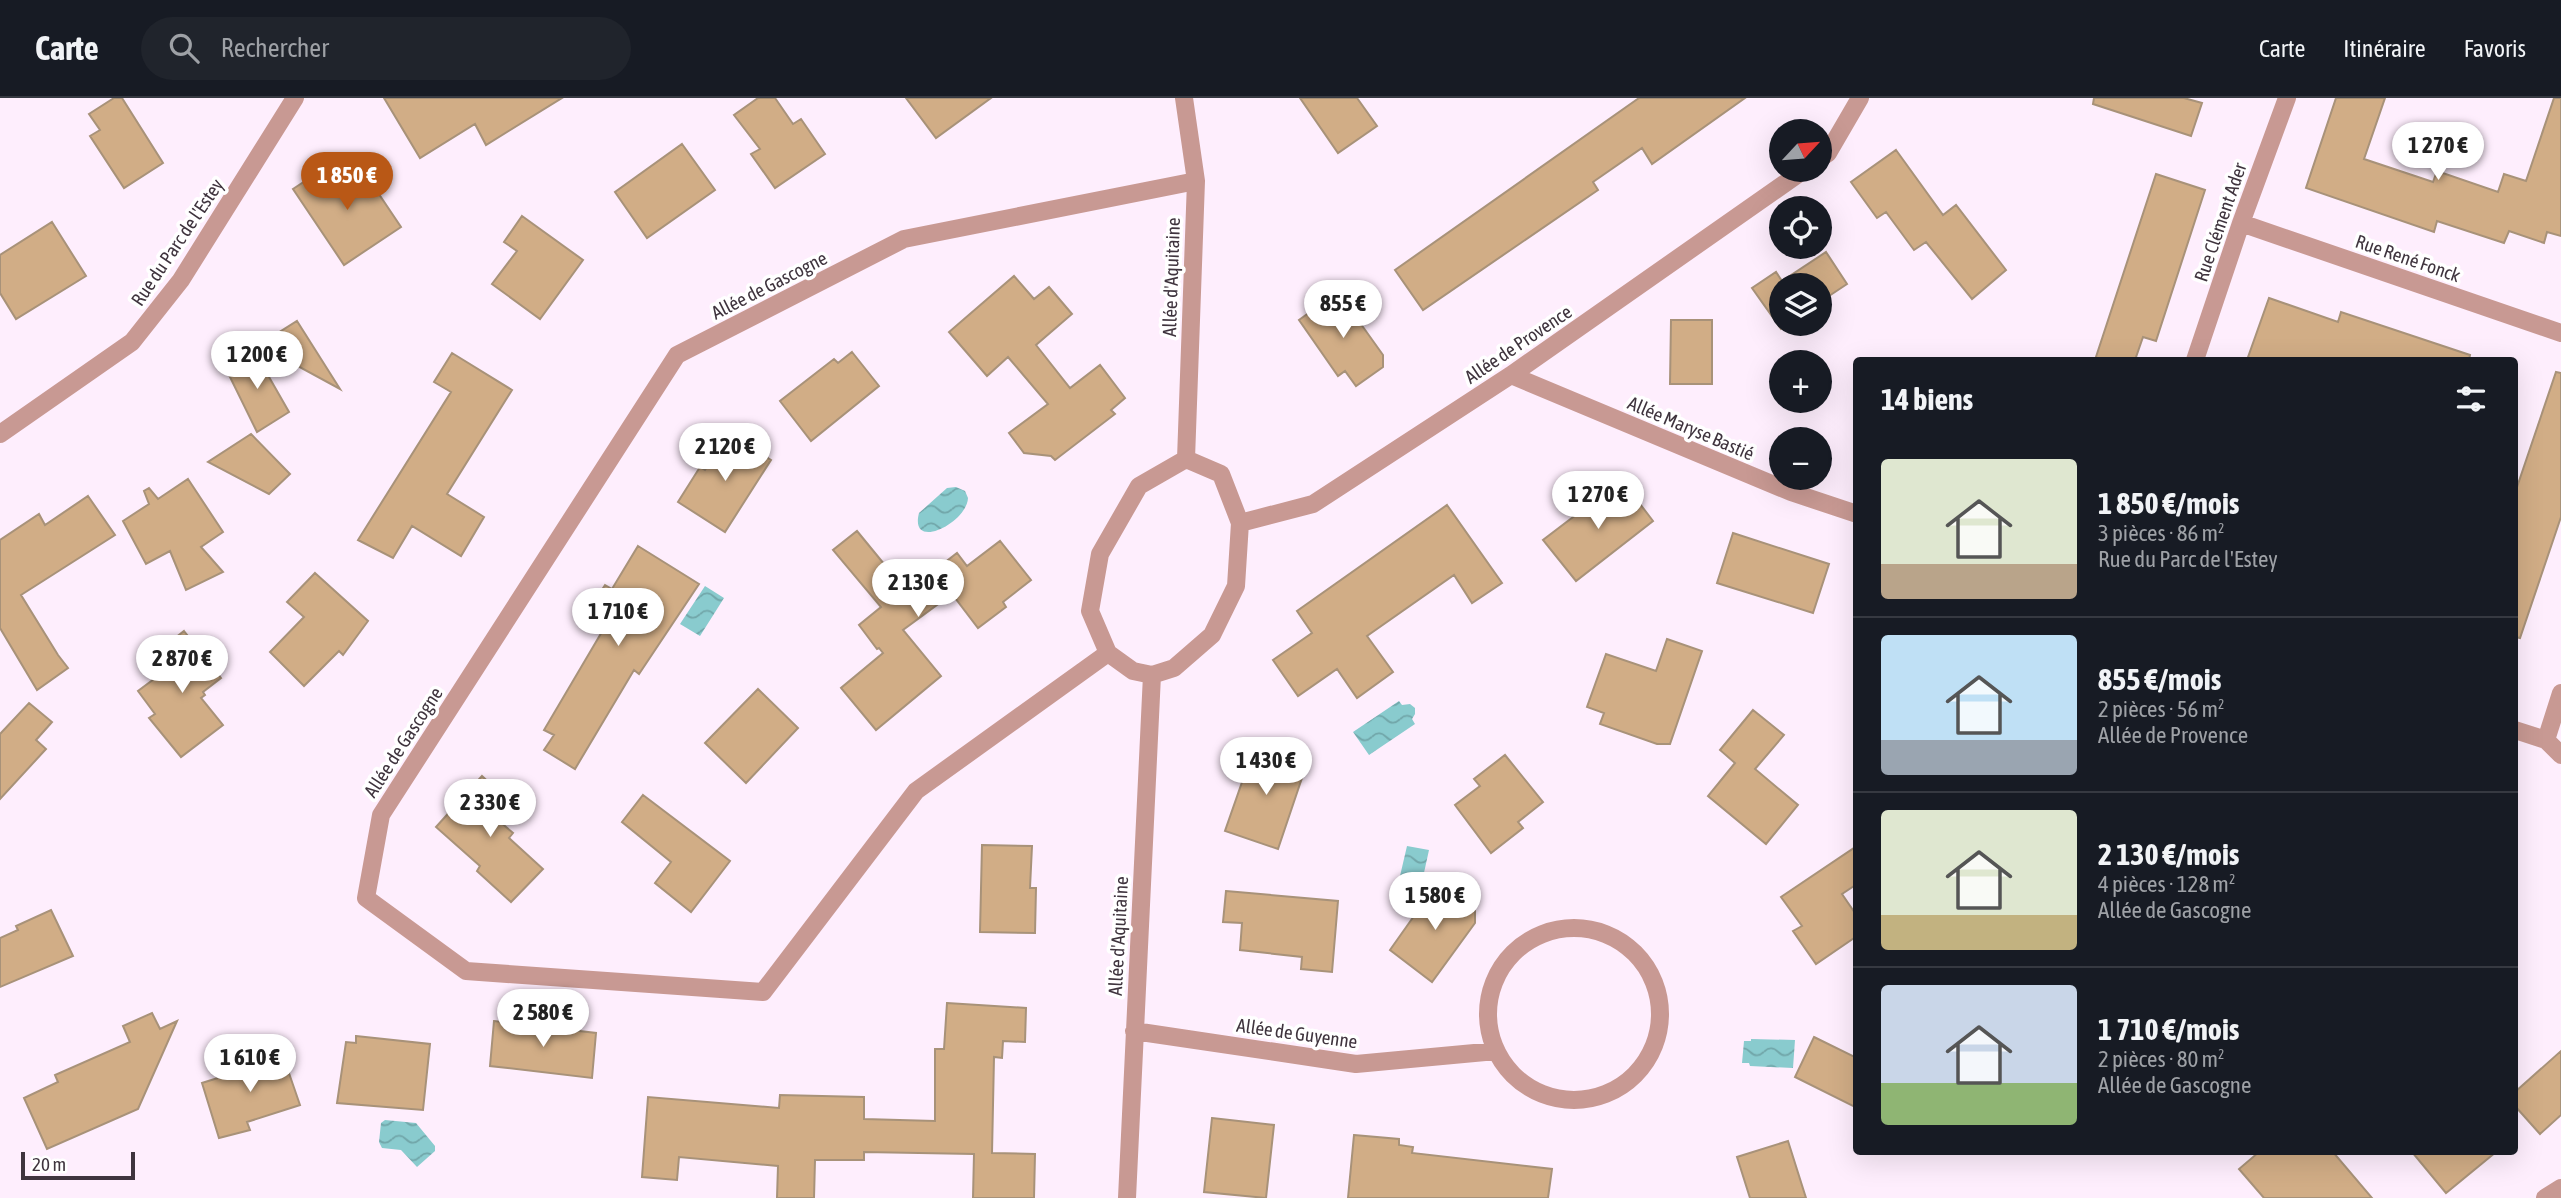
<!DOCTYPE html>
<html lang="fr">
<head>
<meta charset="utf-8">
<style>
	:root { --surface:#171b24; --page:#20242c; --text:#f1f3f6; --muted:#9ea1a6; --line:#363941; --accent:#b95816 }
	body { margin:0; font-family:"Asap Condensed",sans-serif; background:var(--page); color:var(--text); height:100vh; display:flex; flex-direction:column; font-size:26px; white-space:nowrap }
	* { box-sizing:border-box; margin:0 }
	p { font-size:23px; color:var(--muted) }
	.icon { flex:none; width:38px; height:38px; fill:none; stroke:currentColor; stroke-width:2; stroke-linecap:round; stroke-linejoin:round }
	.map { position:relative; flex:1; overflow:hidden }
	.side { position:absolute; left:1853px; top:259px; width:665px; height:798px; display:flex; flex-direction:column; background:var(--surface); border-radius:7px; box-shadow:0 7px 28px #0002 }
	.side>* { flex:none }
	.needle { width:46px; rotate:64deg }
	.fabs { position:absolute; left:1769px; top:21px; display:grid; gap:14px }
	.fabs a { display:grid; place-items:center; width:63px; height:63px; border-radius:50%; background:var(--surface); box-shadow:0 7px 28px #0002; font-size:35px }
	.scale { position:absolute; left:21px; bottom:18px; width:114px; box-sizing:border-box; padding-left:7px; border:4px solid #3f343e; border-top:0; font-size:19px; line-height:24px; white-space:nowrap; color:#3f343e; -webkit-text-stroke:5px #fff; paint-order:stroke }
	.price { position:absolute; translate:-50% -60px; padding:0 16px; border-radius:24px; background:#fff; color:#222; font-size:23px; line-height:46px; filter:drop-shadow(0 2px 4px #0008) }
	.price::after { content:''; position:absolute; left:50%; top:42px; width:21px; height:16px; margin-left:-10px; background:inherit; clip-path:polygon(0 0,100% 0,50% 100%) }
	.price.active { background:var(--accent); color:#fff }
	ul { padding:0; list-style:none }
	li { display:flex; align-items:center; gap:21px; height:175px; padding:0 28px }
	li+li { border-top:2px solid var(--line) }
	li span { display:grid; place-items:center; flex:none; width:196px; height:140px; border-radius:7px; color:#555 }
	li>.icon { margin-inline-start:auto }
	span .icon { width:84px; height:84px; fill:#fffc; stroke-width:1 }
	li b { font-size:30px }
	h2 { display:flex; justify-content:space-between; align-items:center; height:84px; padding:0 28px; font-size:30px }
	header { display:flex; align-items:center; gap:42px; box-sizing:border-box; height:98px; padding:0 35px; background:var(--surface); border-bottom:2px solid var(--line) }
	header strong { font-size:33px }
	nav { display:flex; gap:38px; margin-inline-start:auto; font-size:24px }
	.search { width:490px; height:63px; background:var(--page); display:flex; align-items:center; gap:18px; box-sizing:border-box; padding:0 24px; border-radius:38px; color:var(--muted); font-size:26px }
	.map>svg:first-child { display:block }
</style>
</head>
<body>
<header>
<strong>Carte</strong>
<div class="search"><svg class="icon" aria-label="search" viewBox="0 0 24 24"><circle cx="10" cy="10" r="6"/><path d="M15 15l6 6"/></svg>Rechercher</div>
<nav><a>Carte</a><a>Itinéraire</a><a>Favoris</a></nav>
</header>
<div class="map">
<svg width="2561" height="1100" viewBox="0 0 2561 1100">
	<defs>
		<pattern id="water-waves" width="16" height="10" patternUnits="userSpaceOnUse" patternTransform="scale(1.75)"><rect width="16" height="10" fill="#89cbce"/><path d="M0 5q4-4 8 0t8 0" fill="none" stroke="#71a6a9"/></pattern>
	</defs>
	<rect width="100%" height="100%" fill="#feeefd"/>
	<path fill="url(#water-waves)" d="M 956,389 L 965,393 L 968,400 C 967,425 909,454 919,415 L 947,390 Z
		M 705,488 L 724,500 L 700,538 L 680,526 Z
		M 1399,603 L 1402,607 L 1410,606 L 1415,610 L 1415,616 L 1412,621 L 1415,626 L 1369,657 L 1353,634 Z
		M 1407,748 L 1429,752 L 1418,802 L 1409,800 L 1406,811 L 1393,808 Z
		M 1751,941 L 1795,942 L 1793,970 L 1750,968 L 1749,965 L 1742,965 L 1744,943 L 1751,943 Z
		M 385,1022 L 416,1025 L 435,1048 L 435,1053 L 417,1069 L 401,1052 L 382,1050 L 379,1044 L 381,1025 Z"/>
	<path fill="#d1ad86" stroke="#a89279" stroke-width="2" d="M 114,0 L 122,0 L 163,65 L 124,90 L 90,38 L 100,32 L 89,16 Z
		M 384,0 L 562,0 L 486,47 L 475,26 L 420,60 Z
		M 758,0 L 775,0 L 793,26 L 801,21 L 825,56 L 775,90 L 751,56 L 760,51 L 734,17 Z
		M 906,0 L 991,0 L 936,40 Z
		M 1300,0 L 1357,0 L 1377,28 L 1338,55 Z
		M 1639,0 L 1745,0 L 1652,66 L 1642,50 L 1593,84 L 1598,92 L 1423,212 L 1395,172 Z
		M 2094,0 L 2184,0 L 2202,5 L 2191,38 L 2093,6 Z
		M 2336,0 L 2385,0 L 2364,61 L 2433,84 L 2437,73 L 2498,94 L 2504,76 L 2526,83 L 2554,0 L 2561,0 L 2561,138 L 2547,134 L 2544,145 L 2509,133 L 2504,145 L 2437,123 L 2434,134 L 2306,90 Z
		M 682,46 L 715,92 L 647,140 L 615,94 Z
		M 1896,52 L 1943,117 L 1956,107 L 2006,172 L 1972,201 L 1926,144 L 1914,152 L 1886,114 L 1877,120 L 1851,84 Z
		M 334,64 L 348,85 L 364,74 L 401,129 L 344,167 L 293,91 Z
		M 2156,76 L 2205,92 L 2156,243 L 2143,239 L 2135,262 L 2095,262 Z
		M 522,118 L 583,162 L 540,221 L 492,186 L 517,153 L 504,144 Z
		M 52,124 L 86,178 L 16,221 L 0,195 L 0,157 Z
		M 1826,154 L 1847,186 L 1820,204 L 1820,187 L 1782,187 L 1782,226 L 1789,226 L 1781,231 L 1752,190 L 1776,174 L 1782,183 Z
		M 1014,178 L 1034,201 L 1049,189 L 1072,216 L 1036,247 L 1070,290 L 1100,267 L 1125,300 L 1111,312 L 1115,316 L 1055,362 L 1051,358 L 1024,355 L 1009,335 L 1048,306 L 1008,259 L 987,278 L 949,234 Z
		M 1338,194 L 1383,257 L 1383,269 L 1356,288 L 1345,273 L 1338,278 L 1299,222 Z
		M 2269,200 L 2338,224 L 2341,214 L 2470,257 L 2469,262 L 2247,262 Z
		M 1671,222 L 1712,222 L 1712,286 L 1670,286 Z
		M 297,223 L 340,291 L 259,247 Z
		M 253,251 L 289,314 L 257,334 L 229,277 L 229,266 Z
		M 852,254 L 879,288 L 811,343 L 780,303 L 834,261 L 838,265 Z
		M 452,255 L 512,292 L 447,396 L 484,419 L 461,458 L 412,428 L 393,460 L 358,442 L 451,294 L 434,284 Z
		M 2556,274 L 2561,275 L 2561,419 L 2520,540 L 2515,539 L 2515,395 Z
		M 729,335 L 771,362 L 725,434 L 678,404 L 700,369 L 705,372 Z
		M 251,336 L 290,376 L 269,396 L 208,364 Z
		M 188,381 L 223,434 L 201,449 L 223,474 L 186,492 L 170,453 L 146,466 L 123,423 L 149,406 L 144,393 L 149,390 L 158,401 Z
		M 1624,385 L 1653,423 L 1576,483 L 1543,442 L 1602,397 L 1605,400 Z
		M 88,398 L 115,437 L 21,497 L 58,557 L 68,570 L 37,592 L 0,530 L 0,442 L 39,416 L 45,427 Z
		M 1447,407 L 1502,485 L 1472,505 L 1454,477 L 1367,538 L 1393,574 L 1357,600 L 1337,571 L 1298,598 L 1273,562 L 1312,535 L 1297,513 Z
		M 857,433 L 907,494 L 957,455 L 967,468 L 1000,443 L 1031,482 L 1003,504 L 1006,509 L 978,530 L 952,496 L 903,532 L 941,578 L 876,632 L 841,590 L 883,555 L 879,550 L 877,551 L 859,527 L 881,509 L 833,452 Z
		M 1733,435 L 1829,466 L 1813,515 L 1717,485 Z
		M 638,448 L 699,486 L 639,576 L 634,572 L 575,671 L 544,652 L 554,637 L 544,632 L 603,532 L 584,520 L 605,487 L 612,491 Z
		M 315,475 L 368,523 L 343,557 L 339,553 L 304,588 L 270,554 L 304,519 L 287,504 Z
		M 184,533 L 221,580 L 203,594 L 205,597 L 201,600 L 223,627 L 181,659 L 149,620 L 155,616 L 138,593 L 162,575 L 150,560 Z
		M 1667,541 L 1702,553 L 1670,646 L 1657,646 L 1600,626 L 1604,615 L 1587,609 L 1606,556 L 1656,573 Z
		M 758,591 L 798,630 L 746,685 L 705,645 Z
		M 29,605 L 52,624 L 36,642 L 46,651 L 0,701 L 0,636 Z
		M 1753,612 L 1784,637 L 1755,671 L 1798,707 L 1766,746 L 1708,698 L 1735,665 L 1720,652 Z
		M 1255,647 L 1307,665 L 1278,751 L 1225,733 Z
		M 1505,657 L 1543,704 L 1518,724 L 1523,730 L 1491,755 L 1455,707 L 1480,688 L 1474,681 Z
		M 482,678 L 513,707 L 499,723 L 513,735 L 509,740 L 543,771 L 511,804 L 477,773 L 480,768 L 436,729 Z
		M 643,697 L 730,763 L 691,814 L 655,785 L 671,764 L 622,724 Z
		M 982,747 L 1032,748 L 1030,790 L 1036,790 L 1035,835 L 980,834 Z
		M 1857,748 L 1857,786 L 1842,796 L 1857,818 L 1857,838 L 1816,866 L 1793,833 L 1802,828 L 1781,799 Z
		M 1432,781 L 1475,813 L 1475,825 L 1432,884 L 1390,852 L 1419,811 L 1425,811 Z
		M 1226,793 L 1338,803 L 1332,874 L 1301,871 L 1302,859 L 1240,852 L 1242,825 L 1223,824 Z
		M 51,812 L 73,858 L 0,889 L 0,840 L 18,832 L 16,828 Z
		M 947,905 L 1026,910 L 1025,944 L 1003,943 L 1002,960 L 994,959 L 992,1055 L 1035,1056 L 1034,1100 L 973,1100 L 974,1056 L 864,1054 L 864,1062 L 815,1062 L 814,1100 L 777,1100 L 778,1068 L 679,1059 L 677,1082 L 642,1079 L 648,999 L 779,1010 L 780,997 L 864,999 L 864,1021 L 935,1023 L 935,951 L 944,951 Z
		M 152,915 L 160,931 L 177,923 L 138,1011 L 47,1051 L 24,1000 L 58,984 L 55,977 L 130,944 L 123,928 Z
		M 494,923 L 596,935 L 592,980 L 490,968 Z
		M 356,938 L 430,946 L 423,1012 L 337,1005 L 346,944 L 356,945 Z
		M 1814,939 L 1857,960 L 1857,1010 L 1795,979 Z
		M 281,952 L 300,1007 L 247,1024 L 250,1032 L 219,1040 L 202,985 L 237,974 L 236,966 Z
		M 2561,953 L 2561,1017 L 2540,1036 L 2515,1008 L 2515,994 Z
		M 1212,1020 L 1274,1027 L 1266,1100 L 1204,1094 Z
		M 1354,1037 L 1399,1041 L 1399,1047 L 1413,1049 L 1412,1055 L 1552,1071 L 1548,1100 L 1348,1100 Z
		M 1788,1043 L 1806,1100 L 1750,1100 L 1737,1059 Z
		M 2259,1054 L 2333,1054 L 2372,1100 L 2264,1100 L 2239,1071 Z
		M 2412,1054 L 2496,1054 L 2446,1095 Z"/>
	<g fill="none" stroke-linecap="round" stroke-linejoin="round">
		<path stroke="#c89993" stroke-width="18" d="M 1184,0 L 1196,83 L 1186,361
			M 1820,60 L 1828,55 L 1860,0
			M 2241,125 L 2561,235
			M 2195,262 L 2241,125 L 2287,0
			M 1511,277 L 1791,394 L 1857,416
			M 0,336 L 132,244 L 181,182 L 295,0
			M 1186,361 L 1221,376 L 1240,425 L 1236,488 L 1212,537 L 1174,570 L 1152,577 L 1133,573 L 1108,555 L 1090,513 L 1100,456 L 1139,388 Z
			M 1240,425 L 1313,406 L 1511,277 L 1804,72
			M 1108,555 L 916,693 L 763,894 L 466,873 L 366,800 L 381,717 L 677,257 L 904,141 L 1196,83
			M 2515,632 L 2546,642 L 2561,657
			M 2546,642 L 2561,595
			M1488 916a86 86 0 1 1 172 0a86 86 0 1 1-172 0Z
			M 1134,933 L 1356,966 L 1496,953
			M 1127,1100 L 1152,577
			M 2545,1100 L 2561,1090"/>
	</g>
	<g text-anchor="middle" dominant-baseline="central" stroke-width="7" stroke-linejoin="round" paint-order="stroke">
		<g font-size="19" fill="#3f343e" stroke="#fff">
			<text transform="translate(2220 124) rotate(-71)">Rue Clément Ader</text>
			<text transform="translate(177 144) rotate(-56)">Rue du Parc de l'Estey</text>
			<text transform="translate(2408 160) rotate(19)">Rue René Fonck</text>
			<text transform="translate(1171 179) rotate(-88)">Allée d'Aquitaine</text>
			<text transform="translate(769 187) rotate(-27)">Allée de Gascogne</text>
			<text transform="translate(1518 246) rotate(-34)">Allée de Provence</text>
			<text transform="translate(1691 330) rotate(23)">Allée Maryse Bastié</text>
			<text transform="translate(403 644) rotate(-57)">Allée de Gascogne</text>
			<text transform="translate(1118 838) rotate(-87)">Allée d'Aquitaine</text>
			<text transform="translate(1297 935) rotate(8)">Allée de Guyenne</text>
		</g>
	</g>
</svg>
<div class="fabs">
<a><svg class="needle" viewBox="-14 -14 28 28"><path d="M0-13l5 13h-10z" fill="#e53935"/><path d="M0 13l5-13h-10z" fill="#9ea1a6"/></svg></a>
<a><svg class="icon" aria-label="locate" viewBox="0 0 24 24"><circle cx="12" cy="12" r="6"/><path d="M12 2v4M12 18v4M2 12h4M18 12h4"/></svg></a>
<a><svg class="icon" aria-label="layers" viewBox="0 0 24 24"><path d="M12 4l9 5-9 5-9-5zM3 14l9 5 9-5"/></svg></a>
<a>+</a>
<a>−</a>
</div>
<div class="scale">20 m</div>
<b class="price" style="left:2438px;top:84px">1 270 €</b>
<b class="price active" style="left:347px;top:114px">1 850 €</b>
<b class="price" style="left:1343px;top:242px">855 €</b>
<b class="price" style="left:257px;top:293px">1 200 €</b>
<b class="price" style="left:725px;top:385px">2 120 €</b>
<b class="price" style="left:1598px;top:433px">1 270 €</b>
<b class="price" style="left:918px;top:521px">2 130 €</b>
<b class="price" style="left:618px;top:550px">1 710 €</b>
<b class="price" style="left:182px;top:597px">2 870 €</b>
<b class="price" style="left:1266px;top:699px">1 430 €</b>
<b class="price" style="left:490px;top:741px">2 330 €</b>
<b class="price" style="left:1435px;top:834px">1 580 €</b>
<b class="price" style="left:543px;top:951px">2 580 €</b>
<b class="price" style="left:250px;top:996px">1 610 €</b>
<section class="side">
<h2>14 biens<svg class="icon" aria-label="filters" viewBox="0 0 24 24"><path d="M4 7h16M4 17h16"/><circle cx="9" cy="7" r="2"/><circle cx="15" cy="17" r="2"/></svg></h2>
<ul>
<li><span style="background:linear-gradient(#dfe7d0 75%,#b9a48a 0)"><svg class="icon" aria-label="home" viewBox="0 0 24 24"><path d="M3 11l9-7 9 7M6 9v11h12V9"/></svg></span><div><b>1 850 €/mois</b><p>3 pièces · 86 m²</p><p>Rue du Parc de l'Estey</p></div></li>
<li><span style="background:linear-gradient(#bfe0f5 75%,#9aa5b1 0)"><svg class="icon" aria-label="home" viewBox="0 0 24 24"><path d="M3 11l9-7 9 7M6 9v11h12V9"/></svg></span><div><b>855 €/mois</b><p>2 pièces · 56 m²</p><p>Allée de Provence</p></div></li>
<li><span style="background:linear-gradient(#dfe7d0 75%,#c2b280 0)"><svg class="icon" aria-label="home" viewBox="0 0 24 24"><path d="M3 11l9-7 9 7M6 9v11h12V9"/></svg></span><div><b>2 130 €/mois</b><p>4 pièces · 128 m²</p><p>Allée de Gascogne</p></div></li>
<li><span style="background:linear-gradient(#c9d6e8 70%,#8fb573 0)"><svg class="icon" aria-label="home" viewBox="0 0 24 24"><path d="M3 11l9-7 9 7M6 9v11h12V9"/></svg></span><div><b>1 710 €/mois</b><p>2 pièces · 80 m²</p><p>Allée de Gascogne</p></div></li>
</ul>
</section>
</div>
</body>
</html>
